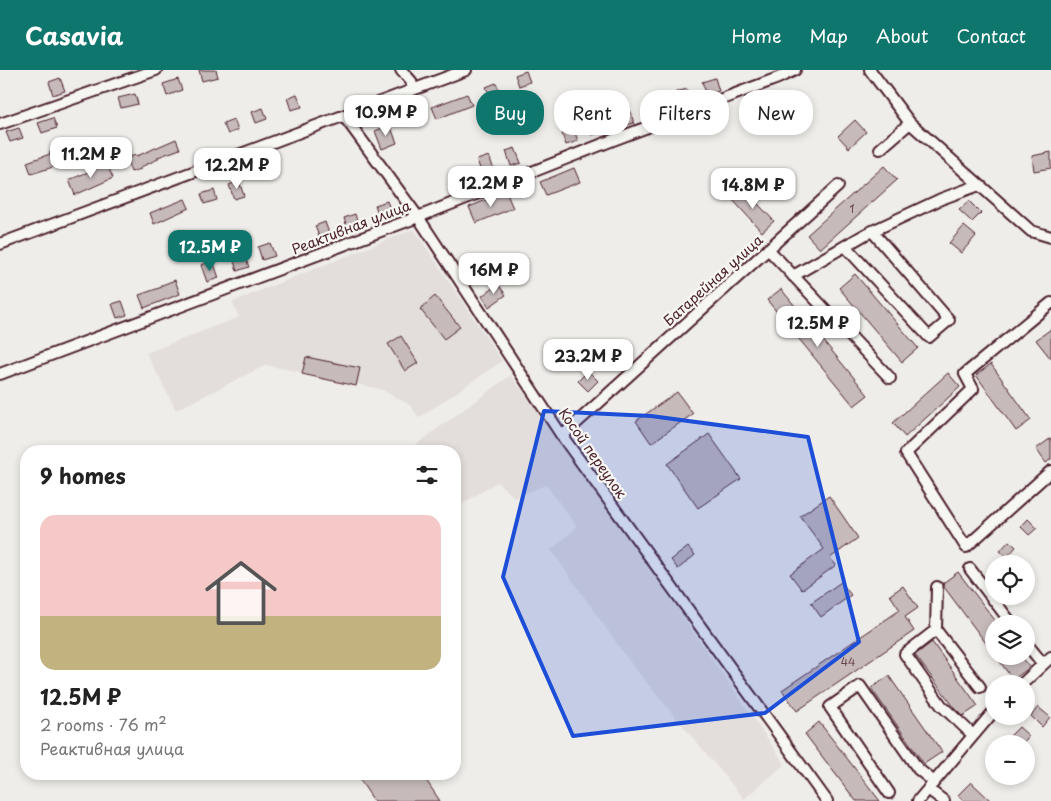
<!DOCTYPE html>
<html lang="en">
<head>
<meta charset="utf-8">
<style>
	:root { --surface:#fff; --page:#f2f2f2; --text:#222; --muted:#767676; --line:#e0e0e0; --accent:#0f766e }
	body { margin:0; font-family:"Playpen Sans",sans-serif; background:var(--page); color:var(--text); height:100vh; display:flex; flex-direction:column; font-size:19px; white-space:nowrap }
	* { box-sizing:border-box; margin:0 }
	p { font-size:16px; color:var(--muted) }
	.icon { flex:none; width:28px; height:28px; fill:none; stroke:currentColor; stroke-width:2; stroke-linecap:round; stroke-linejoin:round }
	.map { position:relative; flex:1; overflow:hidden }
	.panel { position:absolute; left:20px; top:375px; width:441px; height:335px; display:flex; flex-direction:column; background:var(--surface); border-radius:20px; box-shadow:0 2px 8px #0003 }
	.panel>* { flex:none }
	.banner { position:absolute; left:476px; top:20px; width:475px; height:45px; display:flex; gap:10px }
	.controls { position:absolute; left:985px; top:485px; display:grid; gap:10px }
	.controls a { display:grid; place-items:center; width:50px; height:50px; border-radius:50%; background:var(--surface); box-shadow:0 2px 8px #0003; font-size:25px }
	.price { position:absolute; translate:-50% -42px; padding:0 11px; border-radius:10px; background:#fff; color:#222; font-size:16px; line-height:32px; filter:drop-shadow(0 1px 2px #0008) }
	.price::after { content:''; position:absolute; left:50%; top:30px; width:15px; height:11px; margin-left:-8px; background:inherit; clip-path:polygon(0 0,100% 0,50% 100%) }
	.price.current { background:var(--accent); color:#fff }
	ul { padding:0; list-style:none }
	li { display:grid; align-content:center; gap:10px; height:265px; padding:0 20px }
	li+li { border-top:1px solid var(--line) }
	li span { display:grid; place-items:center; height:155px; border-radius:15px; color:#555 }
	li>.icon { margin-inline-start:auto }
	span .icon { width:90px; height:90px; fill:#fffc; stroke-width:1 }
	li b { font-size:21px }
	h2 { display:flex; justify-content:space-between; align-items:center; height:60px; padding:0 20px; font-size:21px }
	.chip { padding:0 18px; border-radius:20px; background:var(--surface); box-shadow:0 2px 8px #0003; font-size:18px; line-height:45px }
	.chip.current { background:var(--accent); color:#fff }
	header { display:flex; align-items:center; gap:30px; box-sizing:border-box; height:70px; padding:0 25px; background:var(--accent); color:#fff }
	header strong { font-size:24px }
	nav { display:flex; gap:28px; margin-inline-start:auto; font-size:18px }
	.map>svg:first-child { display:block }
</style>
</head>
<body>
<header>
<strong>Casavia</strong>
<nav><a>Home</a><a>Map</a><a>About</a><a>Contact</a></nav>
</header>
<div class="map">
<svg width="1051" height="731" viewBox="0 0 1051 731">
	<rect width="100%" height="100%" fill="#efedea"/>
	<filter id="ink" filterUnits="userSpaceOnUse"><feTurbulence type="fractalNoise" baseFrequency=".02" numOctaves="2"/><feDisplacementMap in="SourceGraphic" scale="10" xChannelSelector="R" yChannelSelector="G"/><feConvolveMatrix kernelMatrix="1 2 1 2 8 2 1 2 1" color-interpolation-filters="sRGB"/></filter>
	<g filter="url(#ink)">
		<path fill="#e3dedc" d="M 414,159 L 502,291 L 419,348 L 410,335 L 380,319 L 266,295 L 176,340 L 146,283 L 239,247 L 232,232 Z
			M 511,305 L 603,431 L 785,694 L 744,729 L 632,595 L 551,480 L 577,457 L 546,415 L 515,428 L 497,412 L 455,439 L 455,381 L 407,381 Z"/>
		<path fill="#c6babb" stroke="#4a1f2b" d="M 199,0 L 216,0 L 218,7 L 202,11 Z
			M 526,1 L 530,12 L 519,16 L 515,5 Z
			M 60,8 L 65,21 L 53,25 L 49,12 Z
			M 715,8 L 719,21 L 707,25 L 702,12 Z
			M 178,9 L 182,20 L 167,26 L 163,14 Z
			M 496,13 L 501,24 L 491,28 L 486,17 Z
			M 687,19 L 691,31 L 680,34 L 676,22 Z
			M 135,24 L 138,34 L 121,38 L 118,28 Z
			M 297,24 L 302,37 L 291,40 L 287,28 Z
			M 467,24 L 472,35 L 437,49 L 432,37 Z
			M 770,35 L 774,46 L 764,50 L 760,38 Z
			M 263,38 L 267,49 L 256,53 L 252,42 Z
			M 630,40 L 634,53 L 624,56 L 620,44 Z
			M 53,48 L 57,58 L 42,63 L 38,53 Z
			M 234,49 L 238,60 L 228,64 L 223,53 Z
			M 855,50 L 866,62 L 849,78 L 838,66 Z
			M 603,52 L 606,61 L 592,65 L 589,57 Z
			M 390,55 L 397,73 L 382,79 L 375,61 Z
			M 19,58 L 23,68 L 10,72 L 6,62 Z
			M 574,60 L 578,71 L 566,75 L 562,64 Z
			M 94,67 L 100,82 L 31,104 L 27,92 L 50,84 L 50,82 Z
			M 176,69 L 180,79 L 158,87 L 158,89 L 141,97 L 141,99 L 131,102 L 126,88 L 136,85 L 137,86 Z
			M 515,78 L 521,93 L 511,96 L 506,81 Z
			M 1051,82 L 1051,98 L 1034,101 L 1032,86 Z
			M 489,86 L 495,102 L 483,107 L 477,90 Z
			M 107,94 L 113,108 L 75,125 L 69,110 Z
			M 884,96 L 897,110 L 820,179 L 807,165 Z
			M 574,98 L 580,112 L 546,125 L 540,112 Z
			M 463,101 L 468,114 L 458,117 L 453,104 Z
			M 239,111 L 244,126 L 234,129 L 229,115 Z
			M 743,118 L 774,151 L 762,162 L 732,129 Z
			M 214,120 L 217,130 L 204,134 L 201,124 Z
			M 506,122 L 513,138 L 476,153 L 469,137 Z
			M 185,129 L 189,138 L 154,154 L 150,143 Z
			M 387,131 L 391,142 L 379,146 L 375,135 Z
			M 969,131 L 981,143 L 972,152 L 959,140 Z
			M 355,144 L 359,157 L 348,160 L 344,148 Z
			M 325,152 L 330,166 L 320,169 L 315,156 Z
			M 964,156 L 976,166 L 961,183 L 949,173 Z
			M 270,173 L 275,186 L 262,190 L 258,177 Z
			M 244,184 L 249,197 L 237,201 L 233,188 Z
			M 213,191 L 219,208 L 207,212 L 201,195 Z
			M 855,204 L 918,278 L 902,292 L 839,218 Z
			M 175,210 L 180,224 L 144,238 L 139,225 L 162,217 L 162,215 Z
			M 498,214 L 506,225 L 489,237 L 482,226 Z
			M 781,219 L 868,325 L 854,336 L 767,230 Z
			M 435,226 L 460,257 L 444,269 L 420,239 Z
			M 122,231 L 127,245 L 117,248 L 112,234 Z
			M 1051,259 L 1051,289 L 1036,270 Z
			M 401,266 L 418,293 L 405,301 L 388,274 Z
			M 306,287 L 360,298 L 356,316 L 302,304 Z
			M 991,294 L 1031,350 L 1016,361 L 976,305 Z
			M 588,301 L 598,311 L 588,321 L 578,311 Z
			M 948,303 L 960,317 L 905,367 L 893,353 Z
			M 677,322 L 693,344 L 651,373 L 636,351 Z
			M 709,364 L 741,409 L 698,438 L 667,394 Z
			M 1051,368 L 1051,389 L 1046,393 L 1036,379 Z
			M 829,426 L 858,468 L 830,488 L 836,495 L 802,520 L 790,504 L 824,479 L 800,446 Z
			M 1028,449 L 1037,458 L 1029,465 L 1021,457 Z
			M 1009,471 L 1016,477 L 1007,487 L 1000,481 Z
			M 688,477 L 695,485 L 678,499 L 671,490 Z
			M 958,502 L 994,549 L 994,584 L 944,517 L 943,513 Z
			M 841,512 L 851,525 L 821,547 L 811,533 Z
			M 903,516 L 918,538 L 905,547 L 914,561 L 797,641 L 782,620 L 900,540 L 890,525 Z
			M 932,572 L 978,636 L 963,646 L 954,637 L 915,585 Z
			M 996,586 L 1021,586 L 1030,597 L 1013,610 Z
			M 889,606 L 942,682 L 924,694 L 871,618 Z
			M 1038,637 L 1050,647 L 1042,657 L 1031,646 Z
			M 819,652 L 880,731 L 856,731 L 805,664 Z
			M 1019,657 L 1029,666 L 1022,674 L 1016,674 L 1009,667 Z
			M 356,704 L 422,704 L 440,731 L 374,731 Z
			M 971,712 L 991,731 L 963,731 L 958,725 Z"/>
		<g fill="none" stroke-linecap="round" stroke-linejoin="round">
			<defs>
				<path id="minor" d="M 401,0 L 411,11 L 413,20
					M 870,0 L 910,53 L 1031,161 L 1051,167
					M 344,46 L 418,147 L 562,366 L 827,731
					M 0,54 L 156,0
					M 880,79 L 910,53
					M 0,174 L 466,0
					M 845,176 L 929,267 L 949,250 L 872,161
					M 768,179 L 890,308
					M 793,206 L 866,164 L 941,129 L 979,115
					M 1051,233 L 965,304 L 973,319 L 906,383 L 966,477 L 1051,401
					M 0,304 L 418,147 L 613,70 L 778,8 L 795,0
					M 562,366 L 838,116
					M 970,499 L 1012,554
					M 936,560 L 937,517
					M 1026,573 L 1043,594
					M 1022,614 L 1051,587
					M 973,665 L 941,635 L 905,584 L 936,560 L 980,617
					M 928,719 L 944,731
					M 889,723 L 830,637 L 860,616 L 918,699 L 934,712
					M 918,731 L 994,641"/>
			</defs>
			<use href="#minor" stroke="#4a1f2b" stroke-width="14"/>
			<use href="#minor" stroke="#f6f6f2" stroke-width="10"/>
		</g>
	</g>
	<path fill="#1d4ed8" fill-opacity="0.2" stroke="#1d4ed8" stroke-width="4" stroke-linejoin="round" d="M 544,341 L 651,346 L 808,367 L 859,572 L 765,643 L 573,666 L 503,507 Z"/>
	<g text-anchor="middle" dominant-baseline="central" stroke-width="4.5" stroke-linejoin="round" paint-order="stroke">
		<g font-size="11" fill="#69464f">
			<text x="852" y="138">1</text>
			<text x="848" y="591">44</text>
		</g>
		<g font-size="14" fill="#4a1f2b" stroke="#f6f6f2">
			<text transform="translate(351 157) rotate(-21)">Реактивная улица</text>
			<text transform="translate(713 210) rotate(-42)">Батарейная улица</text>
			<text transform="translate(593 383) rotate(55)">Косой переулок</text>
		</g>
	</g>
</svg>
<div class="controls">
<a><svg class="icon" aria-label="locate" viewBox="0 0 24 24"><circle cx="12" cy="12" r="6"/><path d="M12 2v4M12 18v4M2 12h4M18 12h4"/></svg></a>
<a><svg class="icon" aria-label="layers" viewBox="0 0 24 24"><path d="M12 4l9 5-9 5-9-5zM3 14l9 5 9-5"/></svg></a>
<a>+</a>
<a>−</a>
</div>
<b class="price" style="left:386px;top:67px">10.9M ₽</b>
<b class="price" style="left:91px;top:109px">11.2M ₽</b>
<b class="price" style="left:237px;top:120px">12.2M ₽</b>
<b class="price" style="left:491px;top:138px">12.2M ₽</b>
<b class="price" style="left:753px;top:140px">14.8M ₽</b>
<b class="price current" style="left:210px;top:202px">12.5M ₽</b>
<b class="price" style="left:494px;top:225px">16M ₽</b>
<b class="price" style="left:818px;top:278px">12.5M ₽</b>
<b class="price" style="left:588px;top:311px">23.2M ₽</b>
<div class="banner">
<a class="chip current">Buy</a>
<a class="chip">Rent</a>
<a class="chip">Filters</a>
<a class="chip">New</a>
</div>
<section class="panel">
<h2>9 homes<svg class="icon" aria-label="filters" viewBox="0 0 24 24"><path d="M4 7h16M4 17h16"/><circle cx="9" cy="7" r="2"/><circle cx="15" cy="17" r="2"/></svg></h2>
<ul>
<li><span style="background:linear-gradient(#f6c9c9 65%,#c2b280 0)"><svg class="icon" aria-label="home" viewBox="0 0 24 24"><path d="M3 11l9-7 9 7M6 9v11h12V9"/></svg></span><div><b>12.5M ₽</b><p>2 rooms · 76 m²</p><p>Реактивная улица</p></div></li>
</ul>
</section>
</div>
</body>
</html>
